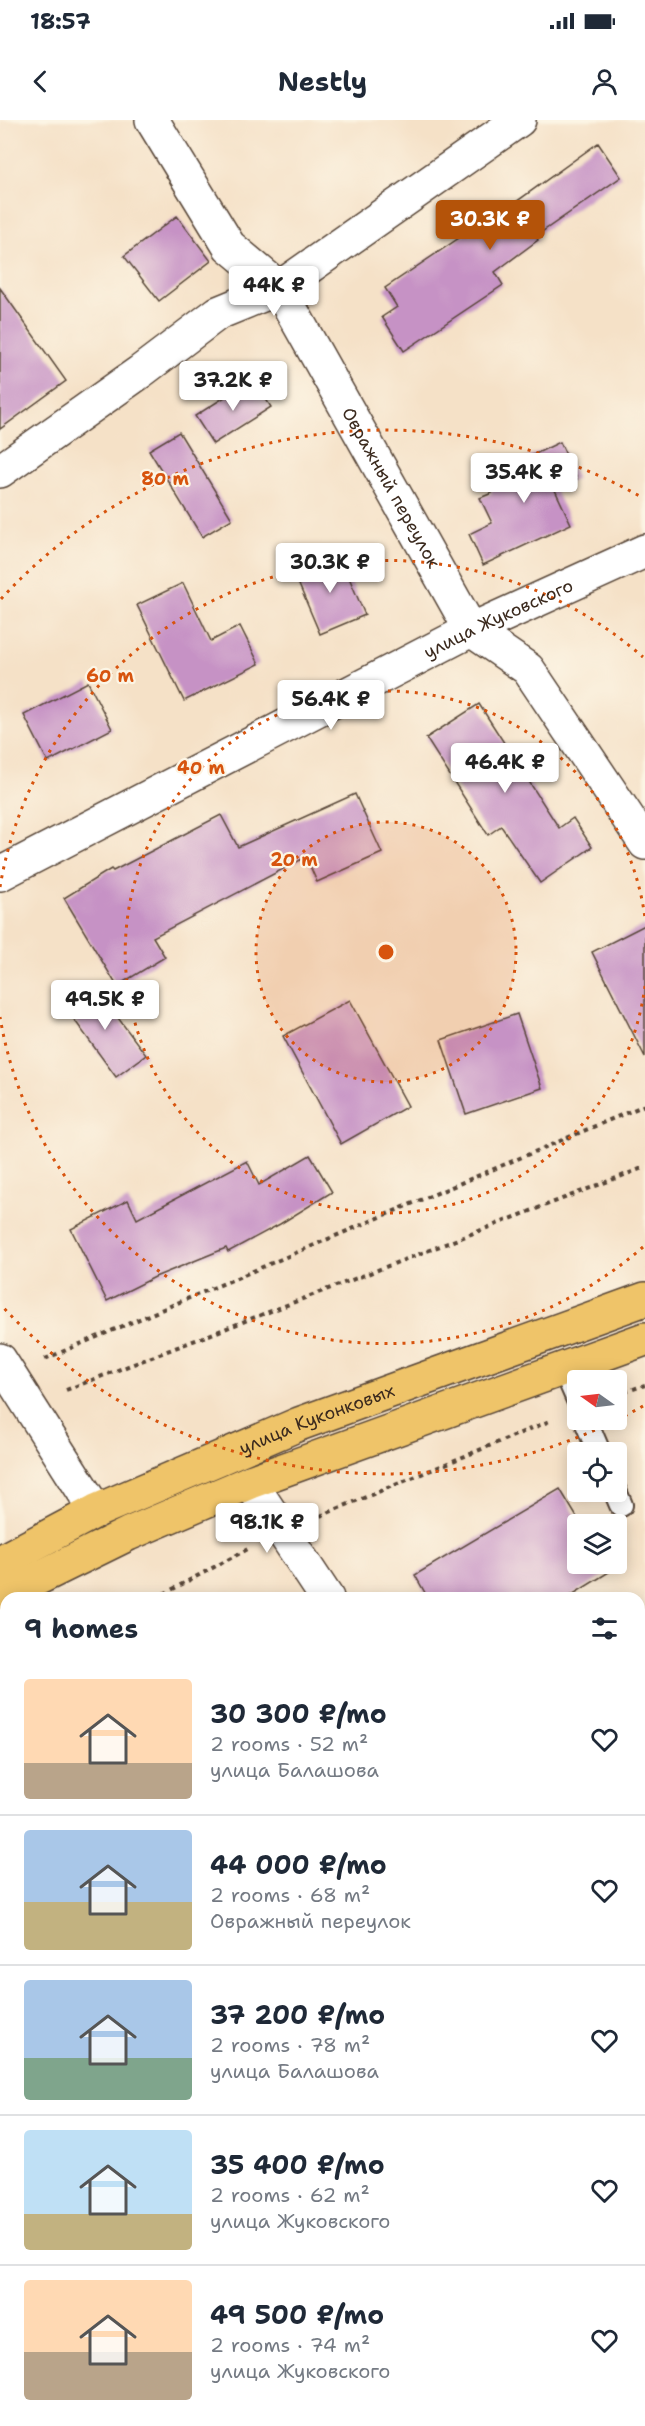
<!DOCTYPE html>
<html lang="en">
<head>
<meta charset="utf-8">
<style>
	:root { --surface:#fff; --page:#f6f6f7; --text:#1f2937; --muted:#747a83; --line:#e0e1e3; --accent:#b45309 }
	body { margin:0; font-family:"Shantell Sans",sans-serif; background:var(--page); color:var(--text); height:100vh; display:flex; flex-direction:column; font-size:22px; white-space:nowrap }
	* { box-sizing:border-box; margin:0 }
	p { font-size:20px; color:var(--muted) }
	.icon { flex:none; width:33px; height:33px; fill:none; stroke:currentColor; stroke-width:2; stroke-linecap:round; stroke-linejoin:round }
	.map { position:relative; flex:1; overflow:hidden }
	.details { position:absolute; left:0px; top:1472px; width:645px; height:836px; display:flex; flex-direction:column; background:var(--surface); border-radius:18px 18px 0 0; box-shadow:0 3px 15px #0003 }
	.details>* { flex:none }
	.needle { width:39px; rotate:284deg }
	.tools { position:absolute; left:567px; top:1250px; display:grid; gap:12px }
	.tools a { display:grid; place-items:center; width:60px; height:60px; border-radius:6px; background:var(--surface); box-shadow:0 3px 15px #0003; font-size:30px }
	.price { position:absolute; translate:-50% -51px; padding:0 14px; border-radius:6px; background:#fff; color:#222; font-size:20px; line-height:39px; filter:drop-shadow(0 2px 3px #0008) }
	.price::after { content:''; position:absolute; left:50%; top:36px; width:18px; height:14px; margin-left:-9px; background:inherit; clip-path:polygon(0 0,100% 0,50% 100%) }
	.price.selected { background:var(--accent); color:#fff }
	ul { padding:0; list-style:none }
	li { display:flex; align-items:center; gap:18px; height:150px; padding:0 24px }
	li+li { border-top:2px solid var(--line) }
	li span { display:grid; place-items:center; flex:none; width:168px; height:120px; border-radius:6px; color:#555 }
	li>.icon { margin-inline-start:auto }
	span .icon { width:72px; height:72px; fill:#fffc; stroke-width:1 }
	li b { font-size:26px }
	h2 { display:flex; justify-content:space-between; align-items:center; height:72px; padding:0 24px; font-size:26px }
	.status { display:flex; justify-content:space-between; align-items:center; height:42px; padding:0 30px; background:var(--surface); direction:ltr }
	.status svg { height:16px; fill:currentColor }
	header { display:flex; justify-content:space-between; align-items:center; height:78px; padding:0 24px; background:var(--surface); font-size:27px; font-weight:700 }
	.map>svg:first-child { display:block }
</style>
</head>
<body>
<div class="status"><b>18:57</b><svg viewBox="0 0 49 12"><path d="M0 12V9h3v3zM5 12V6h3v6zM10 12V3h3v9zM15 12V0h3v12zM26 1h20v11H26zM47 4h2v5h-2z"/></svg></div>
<header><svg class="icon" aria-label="back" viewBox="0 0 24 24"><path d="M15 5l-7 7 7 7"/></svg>Nestly<svg class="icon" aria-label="person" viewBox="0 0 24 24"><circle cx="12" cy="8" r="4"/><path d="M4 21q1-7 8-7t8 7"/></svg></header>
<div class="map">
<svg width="645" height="2306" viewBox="0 0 645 2306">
	<rect width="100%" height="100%" fill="#fcf5e5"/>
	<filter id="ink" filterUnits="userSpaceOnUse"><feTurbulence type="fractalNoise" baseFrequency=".0167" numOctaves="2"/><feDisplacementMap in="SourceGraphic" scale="12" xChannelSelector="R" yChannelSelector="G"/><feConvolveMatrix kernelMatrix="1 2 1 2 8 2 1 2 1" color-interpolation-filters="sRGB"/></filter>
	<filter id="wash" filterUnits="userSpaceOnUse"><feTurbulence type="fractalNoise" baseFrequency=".008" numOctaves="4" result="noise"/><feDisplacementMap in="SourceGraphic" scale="24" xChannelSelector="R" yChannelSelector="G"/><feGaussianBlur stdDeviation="1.35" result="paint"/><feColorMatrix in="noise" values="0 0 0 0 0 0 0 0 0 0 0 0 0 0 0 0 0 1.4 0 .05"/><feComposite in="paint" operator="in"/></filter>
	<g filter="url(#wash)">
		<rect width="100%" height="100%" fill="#f5e1c7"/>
		<g id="blocks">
			<path fill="#c692c5" d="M 598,23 L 621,57 L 536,116 L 538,120 L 495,152 L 503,165 L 404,231 L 382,197 L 397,187 L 385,168 L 468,112 L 470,115 Z
				M 177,96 L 211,141 L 159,181 L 124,136 Z
				M 0,168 L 66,261 L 0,309 Z
				M 253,259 L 271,287 L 213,324 L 195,296 Z
				M 179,312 L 232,399 L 202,417 L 149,330 Z
				M 560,322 L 577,359 L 555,370 L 571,404 L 483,445 L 469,414 L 492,403 L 480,378 L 492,373 L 485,358 Z
				M 339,434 L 365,495 L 320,514 L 294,453 Z
				M 183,463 L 211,521 L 240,506 L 259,544 L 184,581 L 137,485 Z
				M 88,562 L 112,609 L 48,642 L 24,595 Z
				M 479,584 L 559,708 L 573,698 L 592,727 L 540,763 L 501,706 L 488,715 L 426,618 Z
				M 355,674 L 382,733 L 317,762 L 306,737 L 153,817 L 165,837 L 117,866 L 64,778 L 111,749 L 113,751 L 221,695 L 238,727 Z
				M 645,805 L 645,937 L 592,832 Z
				M 94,866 L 146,935 L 116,957 L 65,887 Z
				M 350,880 L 408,986 L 341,1024 L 283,916 Z
				M 517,894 L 542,968 L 466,994 L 441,920 Z
				M 310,1035 L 332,1072 L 280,1104 L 228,1132 L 226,1128 L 155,1157 L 107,1181 L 71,1109 L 128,1080 L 137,1099 L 247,1041 L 259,1065 Z
				M 560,1369 L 581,1404 L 578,1404 L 578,1443 L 604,1443 L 609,1452 L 567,1478 L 428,1478 L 415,1455 Z"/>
		</g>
	</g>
	<g filter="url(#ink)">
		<use href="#blocks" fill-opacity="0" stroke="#574537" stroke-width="1.5"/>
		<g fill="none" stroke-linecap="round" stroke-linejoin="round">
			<defs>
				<path id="lane" d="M 564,1248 L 578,1280
					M 585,1299 L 599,1332
					M 615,1371 L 621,1385
					M 0,1675 L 6,1672"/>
				<g id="street">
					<path id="s1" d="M 152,0 L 229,126 L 279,168 L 471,510 L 528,549 L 645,723"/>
					<path d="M 0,351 L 140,252 L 218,193 L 279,168 L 519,0"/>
					<path id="s2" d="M 0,754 L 471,510 L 645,431"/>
					<path d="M 0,1240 L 96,1391"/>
					<path d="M 250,1362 L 327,1478"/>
					<path d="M 639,1805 L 645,1801"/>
					<path d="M 639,2042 L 645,2053"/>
					<path d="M 0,2104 L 6,2113"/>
					<path d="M 0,2230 L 6,2226"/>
				</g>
				<g id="primary">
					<path id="s3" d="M 0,1442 L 96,1391 L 299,1304 L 645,1179"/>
					<path d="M 0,1477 L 128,1414 L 250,1362 L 645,1219"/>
				</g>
			</defs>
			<use href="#lane" stroke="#574537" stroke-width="26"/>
			<use href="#street" stroke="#574537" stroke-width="36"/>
			<use href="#primary" stroke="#574537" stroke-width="36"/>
			<path stroke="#574537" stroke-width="4" stroke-dasharray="4.5 4.5" stroke-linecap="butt" d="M 45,1239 L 645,985
				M 66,1270 L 645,1047
				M 616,1275 L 645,1265
				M 320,1396 L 552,1300
				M 156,1478 L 248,1429
				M 0,1559 L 6,1556"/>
			<use href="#lane" stroke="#fff" stroke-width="22"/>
			<use href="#street" stroke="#fff" stroke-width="33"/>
			<use href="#primary" stroke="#efc469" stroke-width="33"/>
		</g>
	</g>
	<circle cx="386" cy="832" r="130" fill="#d7540e" fill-opacity=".12"/>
	<g fill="none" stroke="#d7540e" stroke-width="3" stroke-dasharray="3 6">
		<circle cx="386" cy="832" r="130"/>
		<path d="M645 866A261 261 0 1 1 645 798"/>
		<path d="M643 1127A391 391 0 0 1 0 897M0 767A391 391 0 0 1 643 537"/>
		<path d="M643 1286A522 522 0 0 1 1 1185M1 479A522 522 0 0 1 643 378"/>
	</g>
	<g text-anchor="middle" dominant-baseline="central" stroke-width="4.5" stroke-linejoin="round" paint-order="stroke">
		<g font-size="18" fill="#3b2a1e" stroke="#fcf5e5">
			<text stroke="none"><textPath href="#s1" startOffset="442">Овражный переулок</textPath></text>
			<text stroke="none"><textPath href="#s2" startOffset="560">улица Жуковского</textPath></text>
			<text stroke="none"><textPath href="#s3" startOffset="348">улица Куконковых</textPath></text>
		</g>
	</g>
	<circle cx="386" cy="832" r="9" fill="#d7540e" stroke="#fcf5e5" stroke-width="3"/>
	<g font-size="18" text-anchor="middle" font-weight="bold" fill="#d7540e" stroke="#fcf5e5" stroke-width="4.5" stroke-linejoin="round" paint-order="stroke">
		<text x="165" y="365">80 m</text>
		<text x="110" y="562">60 m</text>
		<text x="201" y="654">40 m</text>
		<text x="294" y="746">20 m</text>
	</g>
</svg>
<div class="tools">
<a><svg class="needle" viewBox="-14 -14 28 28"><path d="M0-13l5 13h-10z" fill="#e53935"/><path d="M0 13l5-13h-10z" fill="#747a83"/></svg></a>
<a><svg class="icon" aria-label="locate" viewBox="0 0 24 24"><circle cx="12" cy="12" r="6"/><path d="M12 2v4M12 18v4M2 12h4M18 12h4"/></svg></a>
<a><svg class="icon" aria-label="layers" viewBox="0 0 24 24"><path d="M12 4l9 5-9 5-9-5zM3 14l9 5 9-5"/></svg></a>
</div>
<b class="price selected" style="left:490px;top:131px">30.3K ₽</b>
<b class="price" style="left:274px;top:197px">44K ₽</b>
<b class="price" style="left:233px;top:292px">37.2K ₽</b>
<b class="price" style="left:524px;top:384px">35.4K ₽</b>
<b class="price" style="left:330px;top:474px">30.3K ₽</b>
<b class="price" style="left:331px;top:611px">56.4K ₽</b>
<b class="price" style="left:505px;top:674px">46.4K ₽</b>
<b class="price" style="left:105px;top:911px">49.5K ₽</b>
<b class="price" style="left:267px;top:1434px">98.1K ₽</b>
<section class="details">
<h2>9 homes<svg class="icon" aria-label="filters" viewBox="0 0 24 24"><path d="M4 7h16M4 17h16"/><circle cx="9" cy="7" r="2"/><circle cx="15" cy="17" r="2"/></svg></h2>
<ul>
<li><span style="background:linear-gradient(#ffd9b3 70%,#b9a48a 0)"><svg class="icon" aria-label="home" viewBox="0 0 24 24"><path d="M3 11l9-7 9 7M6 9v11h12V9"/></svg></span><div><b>30 300 ₽/mo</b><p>2 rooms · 52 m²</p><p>улица Балашова</p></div><svg class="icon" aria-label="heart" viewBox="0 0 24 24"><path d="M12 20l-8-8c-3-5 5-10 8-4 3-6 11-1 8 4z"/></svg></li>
<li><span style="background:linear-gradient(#a9c7e8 60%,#c2b280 0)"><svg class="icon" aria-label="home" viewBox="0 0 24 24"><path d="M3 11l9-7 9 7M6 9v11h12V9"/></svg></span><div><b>44 000 ₽/mo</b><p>2 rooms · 68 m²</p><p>Овражный переулок</p></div><svg class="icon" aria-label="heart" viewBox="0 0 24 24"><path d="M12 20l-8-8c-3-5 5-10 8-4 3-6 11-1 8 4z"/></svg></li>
<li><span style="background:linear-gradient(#a9c7e8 65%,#7fa58c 0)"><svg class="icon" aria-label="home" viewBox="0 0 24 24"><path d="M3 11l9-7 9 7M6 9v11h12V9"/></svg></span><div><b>37 200 ₽/mo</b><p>2 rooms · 78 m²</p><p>улица Балашова</p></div><svg class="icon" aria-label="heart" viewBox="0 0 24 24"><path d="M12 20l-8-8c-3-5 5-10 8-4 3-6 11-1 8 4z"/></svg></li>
<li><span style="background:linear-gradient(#bfe0f5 70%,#c2b280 0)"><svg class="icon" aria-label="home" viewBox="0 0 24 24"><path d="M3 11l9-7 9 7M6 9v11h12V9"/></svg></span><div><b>35 400 ₽/mo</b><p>2 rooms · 62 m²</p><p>улица Жуковского</p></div><svg class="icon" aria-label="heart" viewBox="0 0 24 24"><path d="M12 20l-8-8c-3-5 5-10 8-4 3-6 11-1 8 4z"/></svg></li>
<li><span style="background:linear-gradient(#ffd9b3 60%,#b9a48a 0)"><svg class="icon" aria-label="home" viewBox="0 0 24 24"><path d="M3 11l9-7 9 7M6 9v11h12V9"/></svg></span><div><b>49 500 ₽/mo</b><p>2 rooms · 74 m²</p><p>улица Жуковского</p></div><svg class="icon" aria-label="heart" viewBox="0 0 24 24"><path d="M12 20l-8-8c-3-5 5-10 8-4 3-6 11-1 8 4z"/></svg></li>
</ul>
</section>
</div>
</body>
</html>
